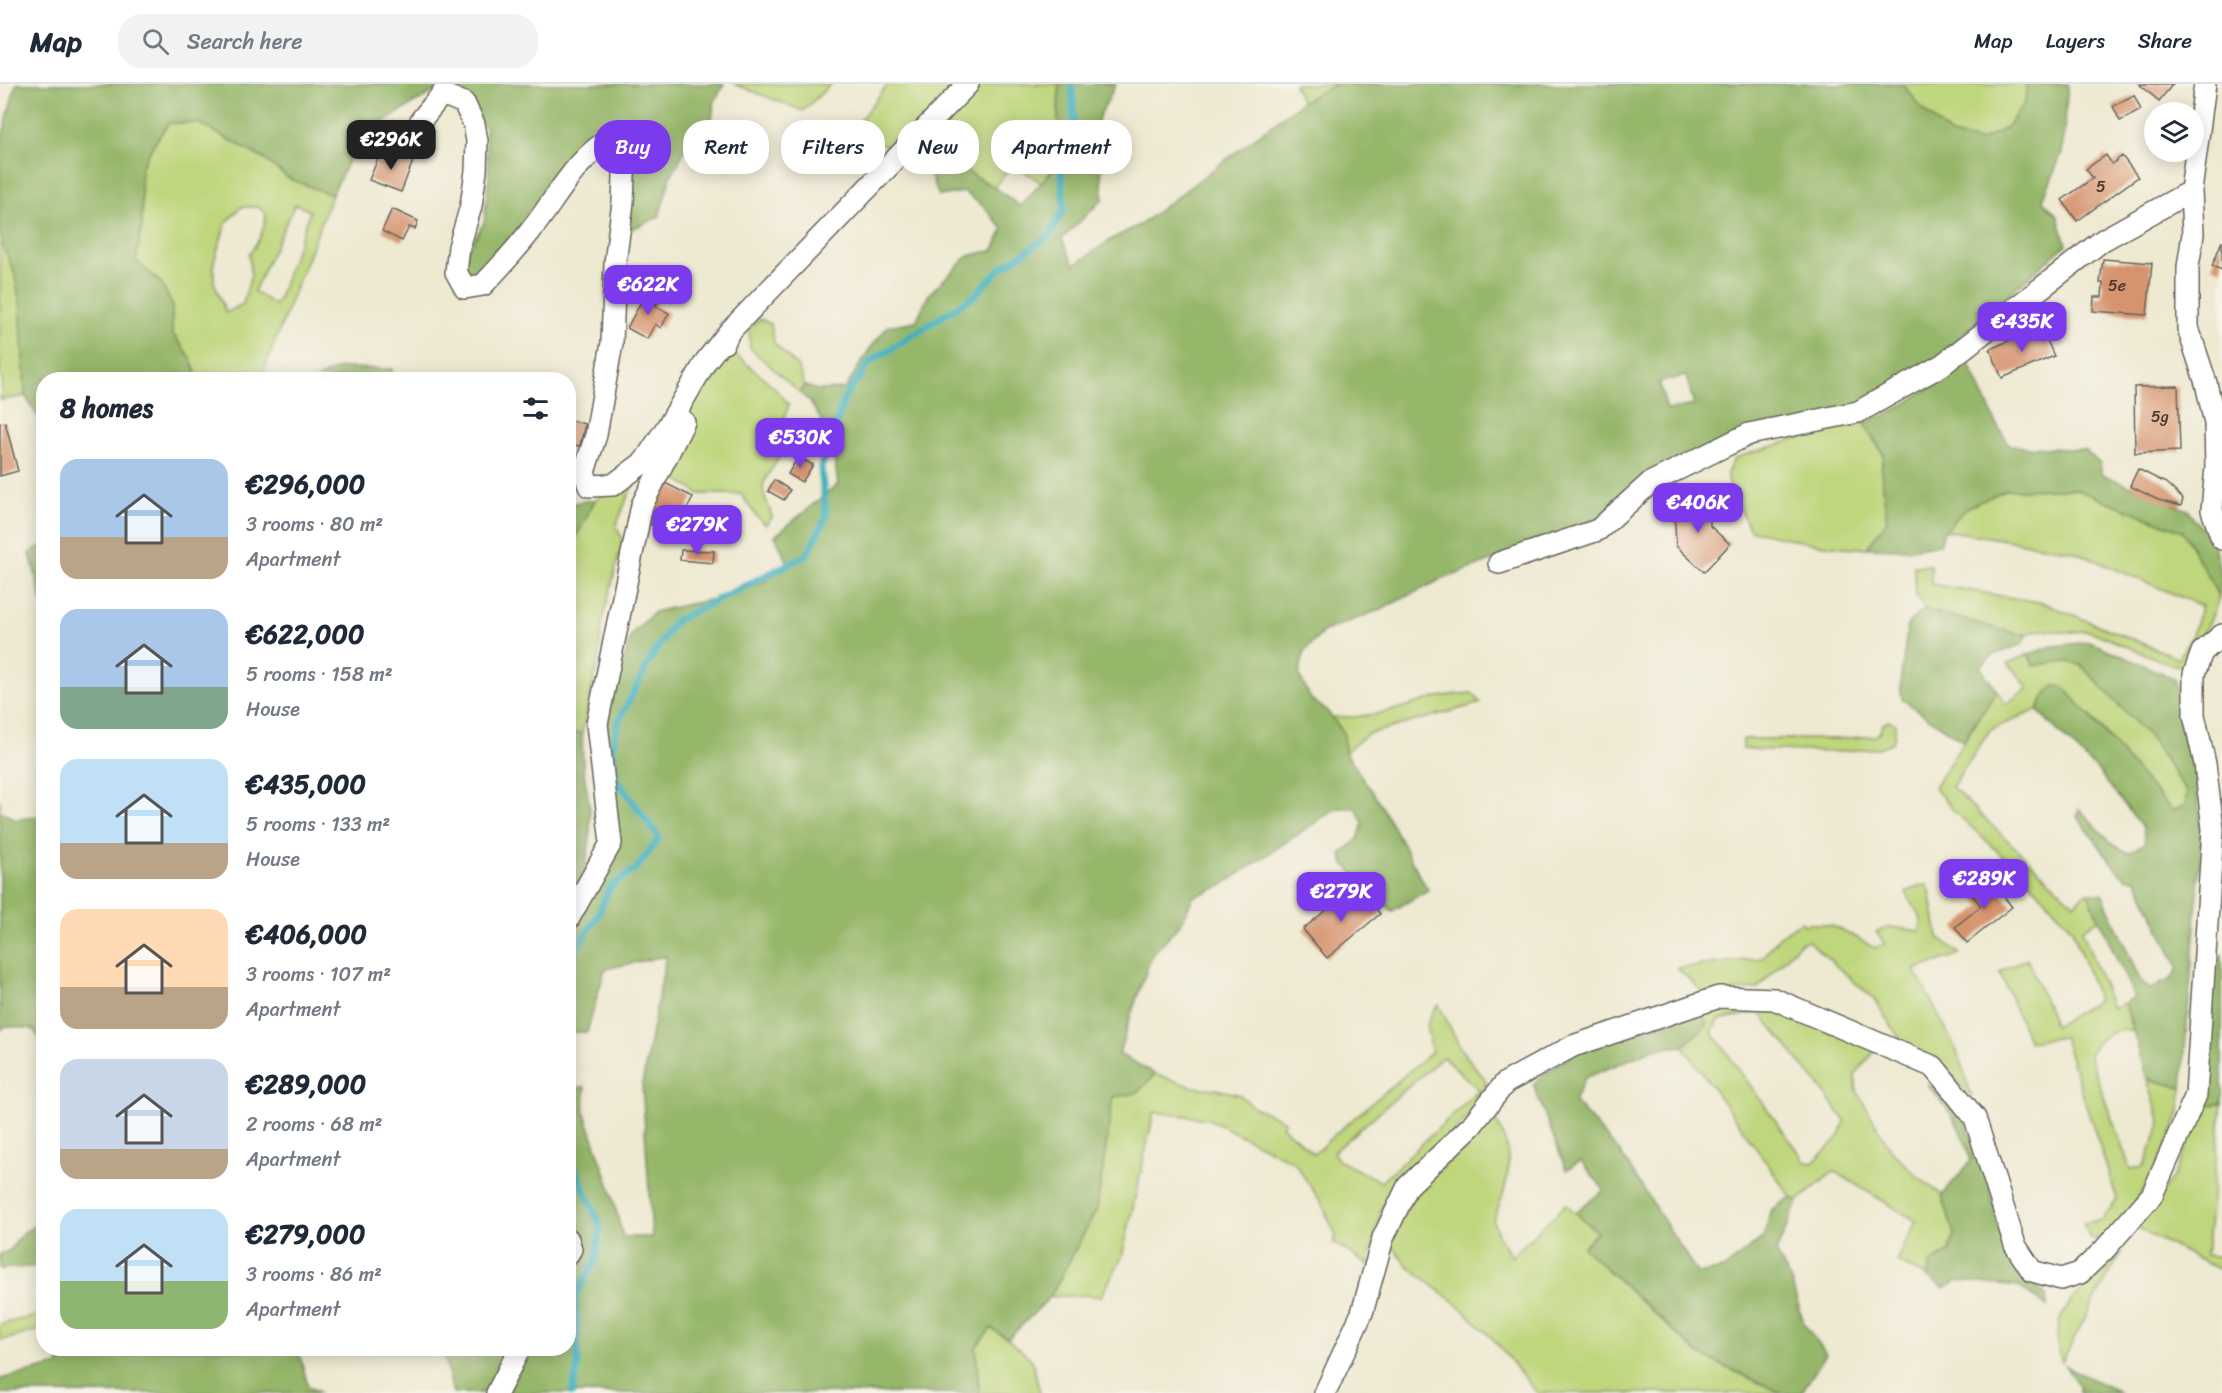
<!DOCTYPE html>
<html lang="en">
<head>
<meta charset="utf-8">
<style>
	:root { --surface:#fff; --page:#f2f2f3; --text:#1f2937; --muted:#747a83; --line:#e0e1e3; --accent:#7c3aed }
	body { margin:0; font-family:Sriracha,sans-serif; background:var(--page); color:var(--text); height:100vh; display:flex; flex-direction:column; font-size:22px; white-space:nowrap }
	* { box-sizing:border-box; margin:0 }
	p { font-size:20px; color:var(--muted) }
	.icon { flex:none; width:33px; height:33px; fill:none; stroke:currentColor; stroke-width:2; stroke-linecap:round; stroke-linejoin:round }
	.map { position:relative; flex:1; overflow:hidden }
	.sheet { position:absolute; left:36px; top:288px; width:540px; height:984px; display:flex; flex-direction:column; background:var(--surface); border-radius:24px; box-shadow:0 3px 15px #0003 }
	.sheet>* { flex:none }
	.hud { position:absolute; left:594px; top:36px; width:570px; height:54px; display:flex; gap:12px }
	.tools { position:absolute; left:2144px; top:18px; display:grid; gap:12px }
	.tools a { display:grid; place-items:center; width:60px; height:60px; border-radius:50%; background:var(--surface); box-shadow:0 3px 15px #0003; font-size:30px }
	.price { position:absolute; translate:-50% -51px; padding:0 14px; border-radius:12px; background:var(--accent); color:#fff; font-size:20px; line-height:39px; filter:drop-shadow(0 2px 3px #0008) }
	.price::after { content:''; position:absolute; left:50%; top:36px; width:18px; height:14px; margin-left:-9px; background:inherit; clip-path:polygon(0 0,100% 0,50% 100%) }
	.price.on { background:#222; color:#fff }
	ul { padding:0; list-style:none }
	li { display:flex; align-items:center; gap:18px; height:150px; padding:0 24px }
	li span { display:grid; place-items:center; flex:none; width:168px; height:120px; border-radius:18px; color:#555 }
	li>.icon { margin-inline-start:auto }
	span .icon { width:72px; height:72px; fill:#fffc; stroke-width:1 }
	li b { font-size:26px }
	h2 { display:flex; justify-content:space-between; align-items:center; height:72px; padding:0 24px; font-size:26px }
	.chip { padding:0 21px; border-radius:24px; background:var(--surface); box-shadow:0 3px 15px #0003; font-size:21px; line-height:54px }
	.chip.on { background:var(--accent); color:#fff }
	header { display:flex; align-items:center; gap:36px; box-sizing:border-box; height:84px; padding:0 30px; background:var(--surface); border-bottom:2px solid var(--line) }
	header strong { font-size:28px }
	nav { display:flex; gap:33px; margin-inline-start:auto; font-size:21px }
	.search { width:420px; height:54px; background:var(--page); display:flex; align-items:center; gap:15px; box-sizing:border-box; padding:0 21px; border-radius:24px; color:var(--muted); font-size:22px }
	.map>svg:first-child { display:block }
</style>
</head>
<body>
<header>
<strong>Map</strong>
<div class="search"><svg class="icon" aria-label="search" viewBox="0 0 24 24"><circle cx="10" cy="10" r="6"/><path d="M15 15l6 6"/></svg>Search here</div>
<nav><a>Map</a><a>Layers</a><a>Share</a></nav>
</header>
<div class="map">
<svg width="2222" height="1309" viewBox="0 0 2222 1309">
	<rect width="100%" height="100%" fill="#f7f3e8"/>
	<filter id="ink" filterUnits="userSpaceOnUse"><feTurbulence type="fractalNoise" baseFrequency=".0167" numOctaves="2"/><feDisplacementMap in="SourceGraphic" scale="12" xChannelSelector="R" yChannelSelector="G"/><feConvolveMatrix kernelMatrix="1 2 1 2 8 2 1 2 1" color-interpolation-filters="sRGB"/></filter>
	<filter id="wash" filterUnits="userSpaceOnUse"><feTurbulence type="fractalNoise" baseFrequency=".008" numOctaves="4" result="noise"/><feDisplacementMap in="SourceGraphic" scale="24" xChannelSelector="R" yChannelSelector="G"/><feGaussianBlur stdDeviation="1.35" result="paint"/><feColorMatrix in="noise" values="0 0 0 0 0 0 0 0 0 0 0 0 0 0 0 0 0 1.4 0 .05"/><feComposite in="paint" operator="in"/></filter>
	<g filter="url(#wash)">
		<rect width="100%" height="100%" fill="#eee9d1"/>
		<path fill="#bed67b" stroke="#6d794c" stroke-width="1.5" fill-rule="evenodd" d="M 734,0 L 831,0 L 803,27 Z
			M 888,0 L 963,0 L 893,64 L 850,49 Z
			M 982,0 L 1059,0 L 1058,36 L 1072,65 L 1041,99 L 1014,80 L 994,103 L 953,80 L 922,56 Z
			M 1294,0 L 1336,0 L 1302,18 Z
			M 1903,0 L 2026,0 L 2026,17 L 2006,44 L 1980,57 L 1951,51 L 1922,25 Z
			M 169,39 L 199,39 L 264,75 L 288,94 L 332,111 L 262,291 L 252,295 L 198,295 L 190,273 L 172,249 L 172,220 L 160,198 L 136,177 L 142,139 L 141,84 L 155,58 ZM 295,120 L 310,127 C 303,149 295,169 287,190 C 283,201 282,211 275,221 L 254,207 ZM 241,123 L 258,123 L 266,130 C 264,147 260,156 249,170 L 251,192 L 243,220 L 226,229 L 214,198 L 214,177 L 226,139 Z
			M 0,157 C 27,198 23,265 25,312 L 0,316 L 2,296 L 0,290 Z
			M 760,235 L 771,240 L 774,259 L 797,282 L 805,302 L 800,309 L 750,264 L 749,245 Z
			M 730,266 L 772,301 L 789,321 L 775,357 L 781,369 C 777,381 764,391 763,404 C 763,412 770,424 772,433 L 766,441 L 757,433 L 741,410 L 699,410 L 661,384 L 678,345 L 715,275 Z
			M 1863,338 L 1884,372 L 1881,385 L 1887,437 L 1867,464 C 1825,464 1790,455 1750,446 L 1730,403 L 1727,389 L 1735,374 L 1799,354 Z
			M 638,387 L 616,442 L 623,456 L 602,538 L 598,577 L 582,649 L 569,650 L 569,466 L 595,416 Z
			M 2075,405 L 2183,447 L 2219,513 C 2211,539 2199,560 2183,582 L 2171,581 L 2090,547 L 2069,548 L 2039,546 L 2028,550 L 2017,550 L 1925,525 L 1915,509 L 1914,482 L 1931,481 L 1931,500 L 2044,519 L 2178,574 L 2191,554 L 2202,522 L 2073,467 L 1945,446 L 1966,424 L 2005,406 Z
			M 2029,570 L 2033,582 L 2065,577 L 2081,581 L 2152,656 L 2187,709 L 2185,721 L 2173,727 L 2147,700 L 2091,632 L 2047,608 L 2037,626 L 1990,646 L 1952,703 L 2074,820 L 2087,808 L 2099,835 L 2082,846 L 2112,924 L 2125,919 L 2132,946 C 2110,946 2100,951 2089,971 L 2130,1085 L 2144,1083 L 2161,1038 L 2147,995 L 2182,1003 C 2181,1012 2181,1023 2179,1031 C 2169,1061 2125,1156 2091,1156 L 2083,1139 L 2102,1136 L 2117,1115 L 2064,953 L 2029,958 L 2000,888 L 2027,874 L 2055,942 L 2098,916 L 2072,845 L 2027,795 L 1954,727 L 1934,703 L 1997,607 L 2006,620 L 2028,604 L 2008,579 Z
			M 1472,609 L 1481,619 L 1368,650 L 1345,668 L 1344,649 L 1331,633 C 1373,635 1395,625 1434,614 C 1446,611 1459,610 1472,609 Z
			M 1889,636 L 1895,640 L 1895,650 L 1893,658 L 1879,664 L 1835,668 L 1743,665 L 1743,655 L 1838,655 L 1875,652 L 1880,648 L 1882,641 Z
			M 1927,801 L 1930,807 L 1938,853 L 1960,870 L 1915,886 L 1956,965 L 1972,1012 L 1937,978 L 1905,963 L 1874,915 L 1808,857 L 1801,858 L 1757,905 L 1704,909 L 1677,884 L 1762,874 L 1779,853 L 1801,838 L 1805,841 C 1829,835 1854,852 1875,864 L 1885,860 L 1876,848 L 1891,843 L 1920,847 L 1921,835 L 1906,808 L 1919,802 Z
			M 1439,921 L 1462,967 L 1485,995 L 1486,1003 L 1481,1015 L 1465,1036 L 1382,1123 L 1368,1181 L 1333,1158 L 1336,1152 L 1321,1118 L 1294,1078 L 1208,1035 L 1154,1028 L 1122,1173 L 1101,1213 L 1086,1211 L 1050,1213 L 1097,1125 L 1113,1013 L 1137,1009 L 1155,990 L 1193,1003 L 1216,1005 L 1240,1011 L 1252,1022 L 1285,1037 L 1282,1042 L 1314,1070 L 1333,1052 L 1432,968 C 1427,947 1422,938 1439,921 ZM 1443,973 L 1479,1006 L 1381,1098 L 1338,1076 L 1333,1068 Z
			M 1713,922 L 1772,922 L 1875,966 L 1855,991 L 1857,1007 L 1890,1065 L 1919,1094 L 1942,1111 L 1954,1150 L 1950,1167 L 1931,1179 L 1927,1193 L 1897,1177 L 1916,1137 L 1834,1087 L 1798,1117 L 1791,1113 L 1683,962 L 1707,941 L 1704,926 ZM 1759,928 L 1822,1005 L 1845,1037 L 1840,1052 L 1813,1079 L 1805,1078 L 1712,948 L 1718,936 Z
			M 2222,1019 L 2206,1171 L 2222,1173 L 2222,1187 L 2136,1144 L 2174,1092 L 2202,1024 Z
			M 1493,1031 C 1517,1073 1510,1094 1493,1137 L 1499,1153 L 1512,1172 L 1566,1120 L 1597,1148 L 1583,1163 L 1698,1270 L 1781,1309 L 1537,1309 L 1493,1255 L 1460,1223 L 1407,1181 L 1389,1158 L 1412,1113 Z
			M 2122,1168 L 2091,1222 L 2062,1278 L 2056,1256 L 2060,1235 L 2073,1214 L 2100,1192 Z
			M 43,1228 L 43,1245 L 0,1257 L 0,1240 L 32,1233 Z
			M 991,1244 L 1008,1255 L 1032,1276 L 1040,1309 L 979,1309 L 976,1263 Z"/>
		<path fill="#96b76b" stroke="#596a44" stroke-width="1.5" fill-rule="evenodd" d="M 16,0 L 724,0 L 714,19 L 710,52 L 690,57 L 671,92 L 659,133 L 628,147 L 618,47 L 596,49 L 477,195 L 466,193 L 462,175 L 484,139 L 489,92 L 485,42 L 436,6 L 360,52 L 332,111 L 288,94 L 264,75 L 199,39 L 169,39 L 155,58 L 141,84 L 142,139 L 136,177 L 160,198 L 172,220 L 172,249 L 190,273 L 198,295 L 44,296 L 43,340 L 25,312 L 20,219 L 14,187 L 0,157 L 0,61 Z
			M 1059,0 L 1116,0 L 1098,35 L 1103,115 L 1062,155 L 1074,181 L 1112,155 L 1141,140 L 1302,18 L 1336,0 L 1903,0 L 1922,25 L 1951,51 L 1980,57 L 2006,44 L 2026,17 L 2026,0 L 2068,0 L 2062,69 L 2043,116 L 2058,132 L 2066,161 L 1958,254 L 1929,287 L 1890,313 L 1705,373 L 1635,423 L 1438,497 L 1379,526 L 1324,547 L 1304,568 L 1299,591 L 1311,615 L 1327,627 L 1344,649 L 1345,668 L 1379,718 L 1428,806 L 1392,827 L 1344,780 L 1341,770 L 1358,755 L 1363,739 L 1356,724 L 1337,724 L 1221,802 L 1193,813 L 1181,839 L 1152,871 L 1128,939 L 1119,970 L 1155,990 L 1137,1009 L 1113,1013 L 1097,1125 L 1050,1213 L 1008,1255 L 991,1244 L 976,1263 L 979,1309 L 508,1309 L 529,1265 L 568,1264 L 569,1190 L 577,1162 L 576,1110 L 568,1089 L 569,1004 L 585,1003 L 584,1027 L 610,1103 L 623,1153 L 652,1153 L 642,1000 L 666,872 L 605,885 L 587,948 L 568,948 L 569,849 L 604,755 L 604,634 L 620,590 L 631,551 L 654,528 L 726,512 L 766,497 L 788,479 L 775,452 L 838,400 L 831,352 L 810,318 L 800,309 L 805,302 L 817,306 L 845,305 L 869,266 L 888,242 L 916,237 L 929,210 L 968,172 L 994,166 L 1003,145 L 984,123 L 964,108 L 939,112 L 928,86 L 910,71 L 927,57 L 953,80 L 994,103 L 1020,122 L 1072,65 L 1058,36 ZM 1686,292 L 1694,321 L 1667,326 L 1659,298 Z
			M 1967,276 L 1999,345 L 2011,362 L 2085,366 L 2099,379 L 2103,391 L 2188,426 L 2214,461 L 2222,495 L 2219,513 L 2183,447 L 2075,405 L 2005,406 L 1966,424 L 1945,446 L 1940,460 L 1910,465 L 1867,464 L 1887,437 L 1881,385 L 1884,371 L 1863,338 C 1899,330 1937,298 1967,276 Z
			M 340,284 L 392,285 L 392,295 L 317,294 Z
			M 595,416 L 572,461 L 569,466 L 569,421 L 582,417 Z
			M 43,462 L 44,462 L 43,521 L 30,469 L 39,463 Z
			M 1925,525 L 2017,550 L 2028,550 L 2023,560 L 1993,571 L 1980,583 L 1997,607 L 1962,657 L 1902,615 L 1900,601 L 1908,539 Z
			M 2089,558 C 2118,569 2145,583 2174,594 L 2181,625 L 2190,654 L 2201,740 L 2200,778 L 2182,1003 L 2147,995 L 2125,919 L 2134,913 L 2087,808 L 2102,810 L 2141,898 L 2150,905 L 2171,895 L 2178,884 L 2136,795 L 2126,794 L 2117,786 L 2077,732 L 2079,725 L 2113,760 L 2128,769 L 2145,759 L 2143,744 L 2098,687 L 2037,626 L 2047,608 L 2055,602 L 2064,603 C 2101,643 2134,687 2173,727 L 2185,721 L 2187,709 L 2152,656 L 2081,581 L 2065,577 L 2033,582 L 2029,570 L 2053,562 Z
			M 582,649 L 583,683 L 590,725 L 590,752 L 586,781 L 569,819 L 569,650 Z
			M 0,716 L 0,727 L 16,736 L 43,731 L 43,960 L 33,945 L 6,942 L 0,947 Z
			M 2214,869 L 2222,871 L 2222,1019 L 2202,1024 L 2206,999 Z
			M 1704,926 L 1707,941 L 1683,962 L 1654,965 L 1585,994 L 1574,1017 L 1620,1068 L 1698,1190 L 1723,1185 L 1763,1153 L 1772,1125 L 1791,1113 L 1798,1117 L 1776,1168 L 1791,1197 L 1804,1240 L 1826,1270 L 1801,1309 L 1781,1309 L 1699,1270 L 1583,1163 L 1597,1148 L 1575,1128 L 1604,1106 L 1581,1077 L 1566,1086 L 1533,1000 L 1546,988 L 1580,966 Z
			M 1930,990 L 1960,1022 L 1990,1102 L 1998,1143 L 2010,1176 L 2046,1211 L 2047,1223 L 2019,1203 L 1958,1197 L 1944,1204 L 1927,1193 L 1931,1179 L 1950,1167 L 1954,1150 L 1942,1111 L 1971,1077 C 1961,1044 1952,1027 1928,1002 Z
			M 43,1136 L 43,1186 L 42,1182 L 0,1185 L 0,1170 L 9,1167 L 23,1149 Z
			M 446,1264 L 512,1265 L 492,1309 L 453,1309 L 443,1266 Z
			M 298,1265 L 308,1302 L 320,1309 L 0,1309 L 0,1295 L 59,1281 L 58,1265 Z
			M 2065,1282 L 2121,1309 L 2079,1309 L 2079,1302 Z"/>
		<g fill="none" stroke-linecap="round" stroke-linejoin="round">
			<path stroke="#41b0bd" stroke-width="7" d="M 568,887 L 577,863 L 597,833 L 610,803 L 637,784 L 659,754 L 615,693 L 612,666 L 618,638 L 654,569 L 675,537 L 807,471 L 826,433 L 821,383 L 845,313 L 870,278 L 974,212 L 1000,185 L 1049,152 L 1064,125 L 1061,83 L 1074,36 L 1072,0
				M 568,1068 L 600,1141 L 596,1176 L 575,1212 L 578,1282 L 572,1309"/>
		</g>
		<g id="blocks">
			<path fill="#d6936d" d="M 2139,0 L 2173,0 L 2159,17 Z
				M 2134,11 L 2141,26 L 2120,37 L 2113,22 Z
				M 808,44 L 828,59 L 810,84 L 789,68 Z
				M 382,65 L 413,77 L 401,108 L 369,96 Z
				M 2106,71 L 2112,80 L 2122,72 L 2138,93 L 2077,137 L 2062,116 L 2093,94 L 2086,85 Z
				M 392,125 L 418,137 L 415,145 L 409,143 L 402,157 L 382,147 Z
				M 2222,157 L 2222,186 L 2212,182 Z
				M 2103,175 L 2152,179 L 2147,231 L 2093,227 L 2094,213 L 2102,213 L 2103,199 L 2100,199 Z
				M 648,205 L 661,212 L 655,222 L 669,229 L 661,244 L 655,240 L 647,255 L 627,244 Z
				M 2041,243 L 2054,272 L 2002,294 L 1990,265 Z
				M 2178,302 L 2180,367 L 2135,369 L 2134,303 Z
				M 568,336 L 585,340 L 580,362 L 575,361 L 573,366 L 568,365 Z
				M 5,338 L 18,387 L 0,392 L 0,339 Z
				M 798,373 L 813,381 L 802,398 L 788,390 Z
				M 2138,385 L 2166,399 L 2183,415 L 2181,422 L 2158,416 L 2130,402 Z
				M 774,396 L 790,406 L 784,416 L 768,407 Z
				M 661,397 L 693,413 L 672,453 L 642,435 Z
				M 1709,418 L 1710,442 L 1730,460 L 1704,488 L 1676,462 L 1674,419 Z
				M 681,466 L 714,467 L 713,479 L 680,476 Z
				M 1988,792 L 2012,823 L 1967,859 L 1955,843 L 1981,822 L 1969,807 Z
				M 1360,805 L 1380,830 L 1327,874 L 1303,845 L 1341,814 L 1344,818 Z"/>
		</g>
	</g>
	<g filter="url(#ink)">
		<use href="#blocks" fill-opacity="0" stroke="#66645b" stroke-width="1.5"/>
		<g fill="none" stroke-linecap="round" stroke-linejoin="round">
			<defs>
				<path id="minor" d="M 2205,0 L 2191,107 L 2193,150 L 2188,183 L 2188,244 L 2206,299 L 2215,339 L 2216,384 L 2212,426 L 2222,455
					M 421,36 L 442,10 L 464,19 L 474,40 L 477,57 L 476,87 L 471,122 L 459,163 L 456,188 L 465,204 L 483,201 C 500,183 517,165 532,145 C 557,114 577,71 614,53 L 625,67 L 623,118 L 615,179 L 612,259 L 596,351 L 584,388 L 589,402 L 613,401 L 644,378 L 671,337 L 706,277 L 729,248
					M 724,259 L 729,248 L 968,0
					M 1499,479 L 1598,446 L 1650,399 L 1749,350 L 1858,328 L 1942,281 L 2103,156 L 2191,107
					M 568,836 L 611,759 L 597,640 L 642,421 L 684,338
					M 568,1155 L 571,1165 L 568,1170
					M 497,1309 L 520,1264
					M 1325,1309 L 1362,1229 L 1383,1154 L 1408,1102 L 1471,1042 L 1505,999 L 1573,962 L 1719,913 L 1774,915 L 1934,983 L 1975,1034 L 2015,1161 L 2032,1187 L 2061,1195 L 2080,1189 L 2104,1166 L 2152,1111 L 2196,1011 L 2213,745 L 2205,680 L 2194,631 L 2194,590 L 2202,568 L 2222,551"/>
			</defs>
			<use href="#minor" stroke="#66645b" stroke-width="24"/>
			<use href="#minor" stroke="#fff" stroke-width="21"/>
		</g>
	</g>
	<g text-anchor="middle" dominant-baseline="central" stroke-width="4.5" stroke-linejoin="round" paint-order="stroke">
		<g font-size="16" fill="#4a3a30">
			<text x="2101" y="102">5</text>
			<text x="2117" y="201">5e</text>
			<text x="2160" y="332">5g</text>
		</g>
	</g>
</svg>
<div class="tools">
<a><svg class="icon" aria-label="layers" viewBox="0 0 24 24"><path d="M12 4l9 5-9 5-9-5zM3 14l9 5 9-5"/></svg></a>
</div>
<b class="price on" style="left:391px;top:87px">€296K</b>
<b class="price" style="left:648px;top:232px">€622K</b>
<b class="price" style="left:2022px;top:269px">€435K</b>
<b class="price" style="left:800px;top:385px">€530K</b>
<b class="price" style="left:1698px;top:450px">€406K</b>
<b class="price" style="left:697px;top:472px">€279K</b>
<b class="price" style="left:1984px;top:826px">€289K</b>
<b class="price" style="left:1341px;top:839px">€279K</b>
<div class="hud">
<a class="chip on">Buy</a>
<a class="chip">Rent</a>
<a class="chip">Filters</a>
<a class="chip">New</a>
<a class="chip">Apartment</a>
</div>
<section class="sheet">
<h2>8 homes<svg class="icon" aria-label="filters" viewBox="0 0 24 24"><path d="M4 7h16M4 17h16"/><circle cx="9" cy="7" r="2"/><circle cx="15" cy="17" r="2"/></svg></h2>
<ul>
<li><span style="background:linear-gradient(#a9c7e8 65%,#b9a48a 0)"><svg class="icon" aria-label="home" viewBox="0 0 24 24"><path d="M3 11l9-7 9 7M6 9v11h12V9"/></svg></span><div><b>€296,000</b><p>3 rooms · 80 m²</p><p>Apartment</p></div></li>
<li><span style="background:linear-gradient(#a9c7e8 65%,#7fa58c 0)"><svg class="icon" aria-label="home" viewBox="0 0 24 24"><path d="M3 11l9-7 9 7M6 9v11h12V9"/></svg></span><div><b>€622,000</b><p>5 rooms · 158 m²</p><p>House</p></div></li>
<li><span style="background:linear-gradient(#bfe0f5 70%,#b9a48a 0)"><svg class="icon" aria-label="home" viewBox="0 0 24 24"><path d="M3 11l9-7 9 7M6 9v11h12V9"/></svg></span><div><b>€435,000</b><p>5 rooms · 133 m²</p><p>House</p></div></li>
<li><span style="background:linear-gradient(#ffd9b3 65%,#b9a48a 0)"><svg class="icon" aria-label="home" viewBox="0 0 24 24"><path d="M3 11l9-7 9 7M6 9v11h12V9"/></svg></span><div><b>€406,000</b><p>3 rooms · 107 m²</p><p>Apartment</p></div></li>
<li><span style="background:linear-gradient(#c9d6e8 75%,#b9a48a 0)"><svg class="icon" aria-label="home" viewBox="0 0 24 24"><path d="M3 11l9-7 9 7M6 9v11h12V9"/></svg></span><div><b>€289,000</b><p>2 rooms · 68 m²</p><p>Apartment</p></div></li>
<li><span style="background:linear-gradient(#bfe0f5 60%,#8fb573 0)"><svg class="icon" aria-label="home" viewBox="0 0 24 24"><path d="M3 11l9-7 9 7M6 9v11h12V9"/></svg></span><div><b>€279,000</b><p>3 rooms · 86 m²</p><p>Apartment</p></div></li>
</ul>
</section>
</div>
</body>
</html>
